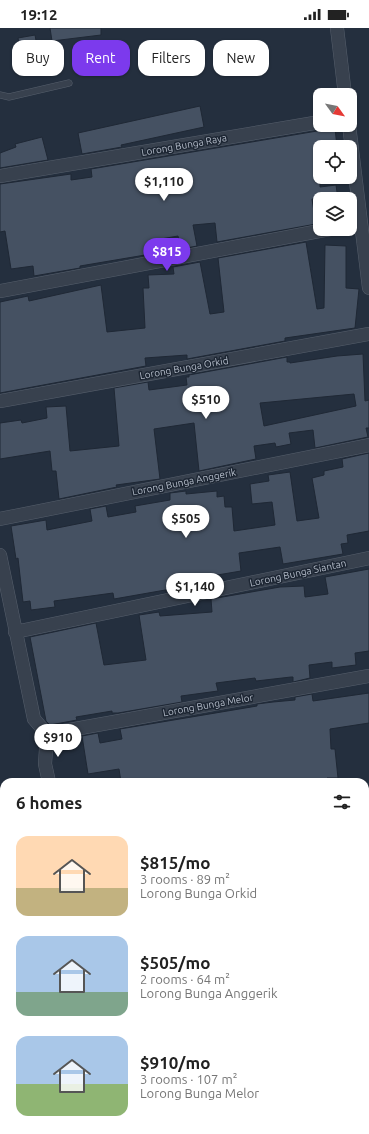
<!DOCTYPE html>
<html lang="en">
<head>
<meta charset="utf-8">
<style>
	:root { --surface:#fff; --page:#f2f2f2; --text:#222; --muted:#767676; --accent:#7c3aed }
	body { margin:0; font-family:Ubuntu,sans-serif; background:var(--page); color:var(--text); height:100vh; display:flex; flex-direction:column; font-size:15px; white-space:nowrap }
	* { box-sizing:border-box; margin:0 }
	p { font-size:13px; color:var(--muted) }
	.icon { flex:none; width:22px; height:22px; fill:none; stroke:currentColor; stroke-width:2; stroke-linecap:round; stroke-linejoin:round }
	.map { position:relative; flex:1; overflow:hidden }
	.details { position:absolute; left:0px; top:750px; width:369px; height:356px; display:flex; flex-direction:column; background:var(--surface); border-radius:12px 12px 0 0; box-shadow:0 1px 3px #0004 }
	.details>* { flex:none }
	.hud { position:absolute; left:12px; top:12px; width:345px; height:36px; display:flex; gap:8px }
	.needle { width:26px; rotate:123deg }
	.tools { position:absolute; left:313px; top:60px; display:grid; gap:8px }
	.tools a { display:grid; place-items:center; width:44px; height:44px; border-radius:8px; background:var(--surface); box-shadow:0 1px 3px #0004; font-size:20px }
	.price { position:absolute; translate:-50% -34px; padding:0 9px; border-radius:14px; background:#fff; color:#222; font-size:13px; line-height:26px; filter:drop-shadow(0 1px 2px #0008) }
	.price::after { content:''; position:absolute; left:50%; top:24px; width:12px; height:9px; margin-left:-6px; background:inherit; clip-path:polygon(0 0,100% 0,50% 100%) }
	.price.selected { background:var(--accent); color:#fff }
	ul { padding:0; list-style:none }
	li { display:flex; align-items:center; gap:12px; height:100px; padding:0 16px }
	li span { display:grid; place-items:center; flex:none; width:112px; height:80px; border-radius:12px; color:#555 }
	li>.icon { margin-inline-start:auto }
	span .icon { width:48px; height:48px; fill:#fffc; stroke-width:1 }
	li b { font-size:17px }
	h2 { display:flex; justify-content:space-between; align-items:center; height:48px; padding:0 16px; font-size:17px }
	.chip { padding:0 14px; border-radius:12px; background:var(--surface); box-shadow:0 1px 3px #0004; font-size:14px; line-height:36px }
	.chip.selected { background:var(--accent); color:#fff }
	.status { display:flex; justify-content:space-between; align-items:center; height:28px; padding:0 20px; background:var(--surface); direction:ltr }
	.status svg { height:11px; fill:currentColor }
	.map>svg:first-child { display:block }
</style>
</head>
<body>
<div class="status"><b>19:12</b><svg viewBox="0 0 49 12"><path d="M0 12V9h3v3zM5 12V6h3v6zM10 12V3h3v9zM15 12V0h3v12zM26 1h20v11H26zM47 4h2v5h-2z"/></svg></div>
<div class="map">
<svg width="369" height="1106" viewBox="0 0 369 1106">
	<rect width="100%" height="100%" fill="#242f3e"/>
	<path fill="#455162" stroke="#1f2835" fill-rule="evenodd" d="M 50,0 L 101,0 L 101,7 L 52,13 Z
		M 35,7 L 40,34 L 23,37 L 18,10 Z
		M 200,78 L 204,99 L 121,117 L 122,119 L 82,126 L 78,105 Z
		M 335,100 L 337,119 L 320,119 L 320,159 L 336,157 L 338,171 L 312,171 L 316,196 L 217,214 L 215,195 L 193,197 L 197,218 L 181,221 L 178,208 L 155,212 L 157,225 L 80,238 L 80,240 L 34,248 L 33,238 L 11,241 L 5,203 L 0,204 L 0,156 L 71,146 L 71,152 L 92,149 L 91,141 Z
		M 42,109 L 48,132 L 0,140 L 0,125 L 16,119 L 15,116 Z
		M 306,214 L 317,281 L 324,280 L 325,217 L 346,218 L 346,260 L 359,261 L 355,300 L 285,310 L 285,313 L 187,331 L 187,327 L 145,330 L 146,338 L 0,365 L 0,274 L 28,268 L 29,273 L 101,257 L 107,304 L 145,300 L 143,260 L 149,260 L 148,247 L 174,246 L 173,239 L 200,234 L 210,286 L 224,284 L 218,230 Z
		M 363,326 L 365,373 L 369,372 L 369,400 L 366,400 L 368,409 L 315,420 L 313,402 L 289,405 L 291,416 L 276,419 L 275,415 L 254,418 L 256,431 L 199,443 L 194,395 L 154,401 L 160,451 L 116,457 L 117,459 L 59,471 L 56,443 L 52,443 L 50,423 L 0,431 L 0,395 L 21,392 L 22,395 L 47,390 L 46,379 L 66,378 L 70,423 L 119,418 L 114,360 L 148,354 L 149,362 L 187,357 L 186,349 L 189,349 L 189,347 L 287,329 L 287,334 L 290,334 L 290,335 L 337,328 ZM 354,366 L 356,378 L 264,398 L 260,375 Z
		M 369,425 L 369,503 L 347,507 L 348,515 L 341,516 L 343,526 L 283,536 L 280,519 L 239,525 L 241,543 L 170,555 L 171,561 L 114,571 L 113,565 L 54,573 L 55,579 L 31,582 L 30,573 L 23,574 L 18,530 L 16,531 L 11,498 L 46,492 L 47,502 L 92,493 L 90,481 L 106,478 L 108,489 L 136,484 L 135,478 L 170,472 L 170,465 L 186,463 L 186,466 L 217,463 L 217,469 L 224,468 L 225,479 L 232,479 L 234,503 L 275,497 L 272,474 L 252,476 L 250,456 L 269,453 L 268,447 L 290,444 L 297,493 L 319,490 L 312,450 L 324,447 L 324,443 L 343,439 L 342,431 Z
		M 369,541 L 369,623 L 355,625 L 356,637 L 332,640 L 332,634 L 309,637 L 310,650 L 293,654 L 293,649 L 291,649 L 256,653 L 255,650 L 216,655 L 218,663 L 181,668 L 182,674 L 118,685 L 112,685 L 112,683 L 76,689 L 77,692 L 50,697 L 46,693 L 30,609 L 96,595 L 104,637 L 146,632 L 139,587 L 159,584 L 160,588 L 212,584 L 211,571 L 280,559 L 304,558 L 305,569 L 328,566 L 325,549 Z
		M 369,665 L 369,695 L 330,701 L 331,721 L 335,721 L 338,750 L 327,750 L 327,754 L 121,754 L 119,741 L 88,746 L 82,708 L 98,705 L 100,715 L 122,711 L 120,701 L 257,678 L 257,676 L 273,674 L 295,672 L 295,669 L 312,666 L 313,673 Z"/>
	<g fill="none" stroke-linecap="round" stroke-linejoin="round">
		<defs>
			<path id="service" d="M 0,67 L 9,69 L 69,55
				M 365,883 L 369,909
				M 365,1056 L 369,1055
				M 368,1079 L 369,1079
				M 200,1102 L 200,1106"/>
			<path id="minor" d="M 337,0 L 345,67
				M 349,97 L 369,260
				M 0,148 L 320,94
				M 0,263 L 330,201
				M 0,373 L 369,306
				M 0,491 L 369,417
				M 0,527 L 34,691 L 47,706 L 45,736 L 49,754
				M 15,604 L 369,530
				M 47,706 L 369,648
				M 365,785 L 369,784
				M 108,1102 L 108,1106"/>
		</defs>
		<use href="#service" stroke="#565f6c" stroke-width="7"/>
		<use href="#minor" stroke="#565f6c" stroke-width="14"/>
		<use href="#service" stroke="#38414e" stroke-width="6"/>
		<use href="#minor" stroke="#38414e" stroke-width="13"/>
	</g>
	<g text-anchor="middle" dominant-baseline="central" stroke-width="3" stroke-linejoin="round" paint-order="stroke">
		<g font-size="10" fill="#b4bcc9" stroke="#1d2633">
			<text transform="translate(184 117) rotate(-10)">Lorong Bunga Raya</text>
			<text transform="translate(184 340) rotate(-10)">Lorong Bunga Orkid</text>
			<text transform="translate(184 454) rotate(-11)">Lorong Bunga Anggerik</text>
			<text transform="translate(298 545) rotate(-12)">Lorong Bunga Siantan</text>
			<text transform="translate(208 677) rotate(-10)">Lorong Bunga Melor</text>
		</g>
	</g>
</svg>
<div class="tools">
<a><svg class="needle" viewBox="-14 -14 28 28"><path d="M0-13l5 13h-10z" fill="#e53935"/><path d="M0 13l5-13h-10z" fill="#767676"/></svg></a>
<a><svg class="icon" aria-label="locate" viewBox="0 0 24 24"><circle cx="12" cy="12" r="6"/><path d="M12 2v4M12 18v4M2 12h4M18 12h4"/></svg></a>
<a><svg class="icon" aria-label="layers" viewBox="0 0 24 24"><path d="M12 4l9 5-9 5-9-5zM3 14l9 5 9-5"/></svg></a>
</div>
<b class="price" style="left:164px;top:174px">$1,110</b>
<b class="price selected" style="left:167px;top:244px">$815</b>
<b class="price" style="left:206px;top:392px">$510</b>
<b class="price" style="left:186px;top:511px">$505</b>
<b class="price" style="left:195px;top:579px">$1,140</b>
<b class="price" style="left:58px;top:730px">$910</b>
<div class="hud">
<a class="chip">Buy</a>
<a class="chip selected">Rent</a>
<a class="chip">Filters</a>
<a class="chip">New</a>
</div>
<section class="details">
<h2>6 homes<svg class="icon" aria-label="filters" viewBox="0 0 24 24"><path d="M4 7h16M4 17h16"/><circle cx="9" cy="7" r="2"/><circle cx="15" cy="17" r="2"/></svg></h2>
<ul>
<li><span style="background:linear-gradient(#ffd9b3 65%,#c2b280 0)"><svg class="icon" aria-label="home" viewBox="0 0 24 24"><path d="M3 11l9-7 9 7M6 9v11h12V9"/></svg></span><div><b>$815/mo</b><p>3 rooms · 89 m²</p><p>Lorong Bunga Orkid</p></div></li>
<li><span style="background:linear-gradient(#a9c7e8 70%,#7fa58c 0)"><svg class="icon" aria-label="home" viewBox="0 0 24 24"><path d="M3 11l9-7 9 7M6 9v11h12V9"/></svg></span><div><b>$505/mo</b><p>2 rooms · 64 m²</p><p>Lorong Bunga Anggerik</p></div></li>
<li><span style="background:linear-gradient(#a9c7e8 60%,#8fb573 0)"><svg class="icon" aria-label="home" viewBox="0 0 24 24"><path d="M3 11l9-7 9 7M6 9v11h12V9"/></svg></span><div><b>$910/mo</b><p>3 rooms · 107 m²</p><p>Lorong Bunga Melor</p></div></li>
</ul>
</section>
</div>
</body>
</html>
